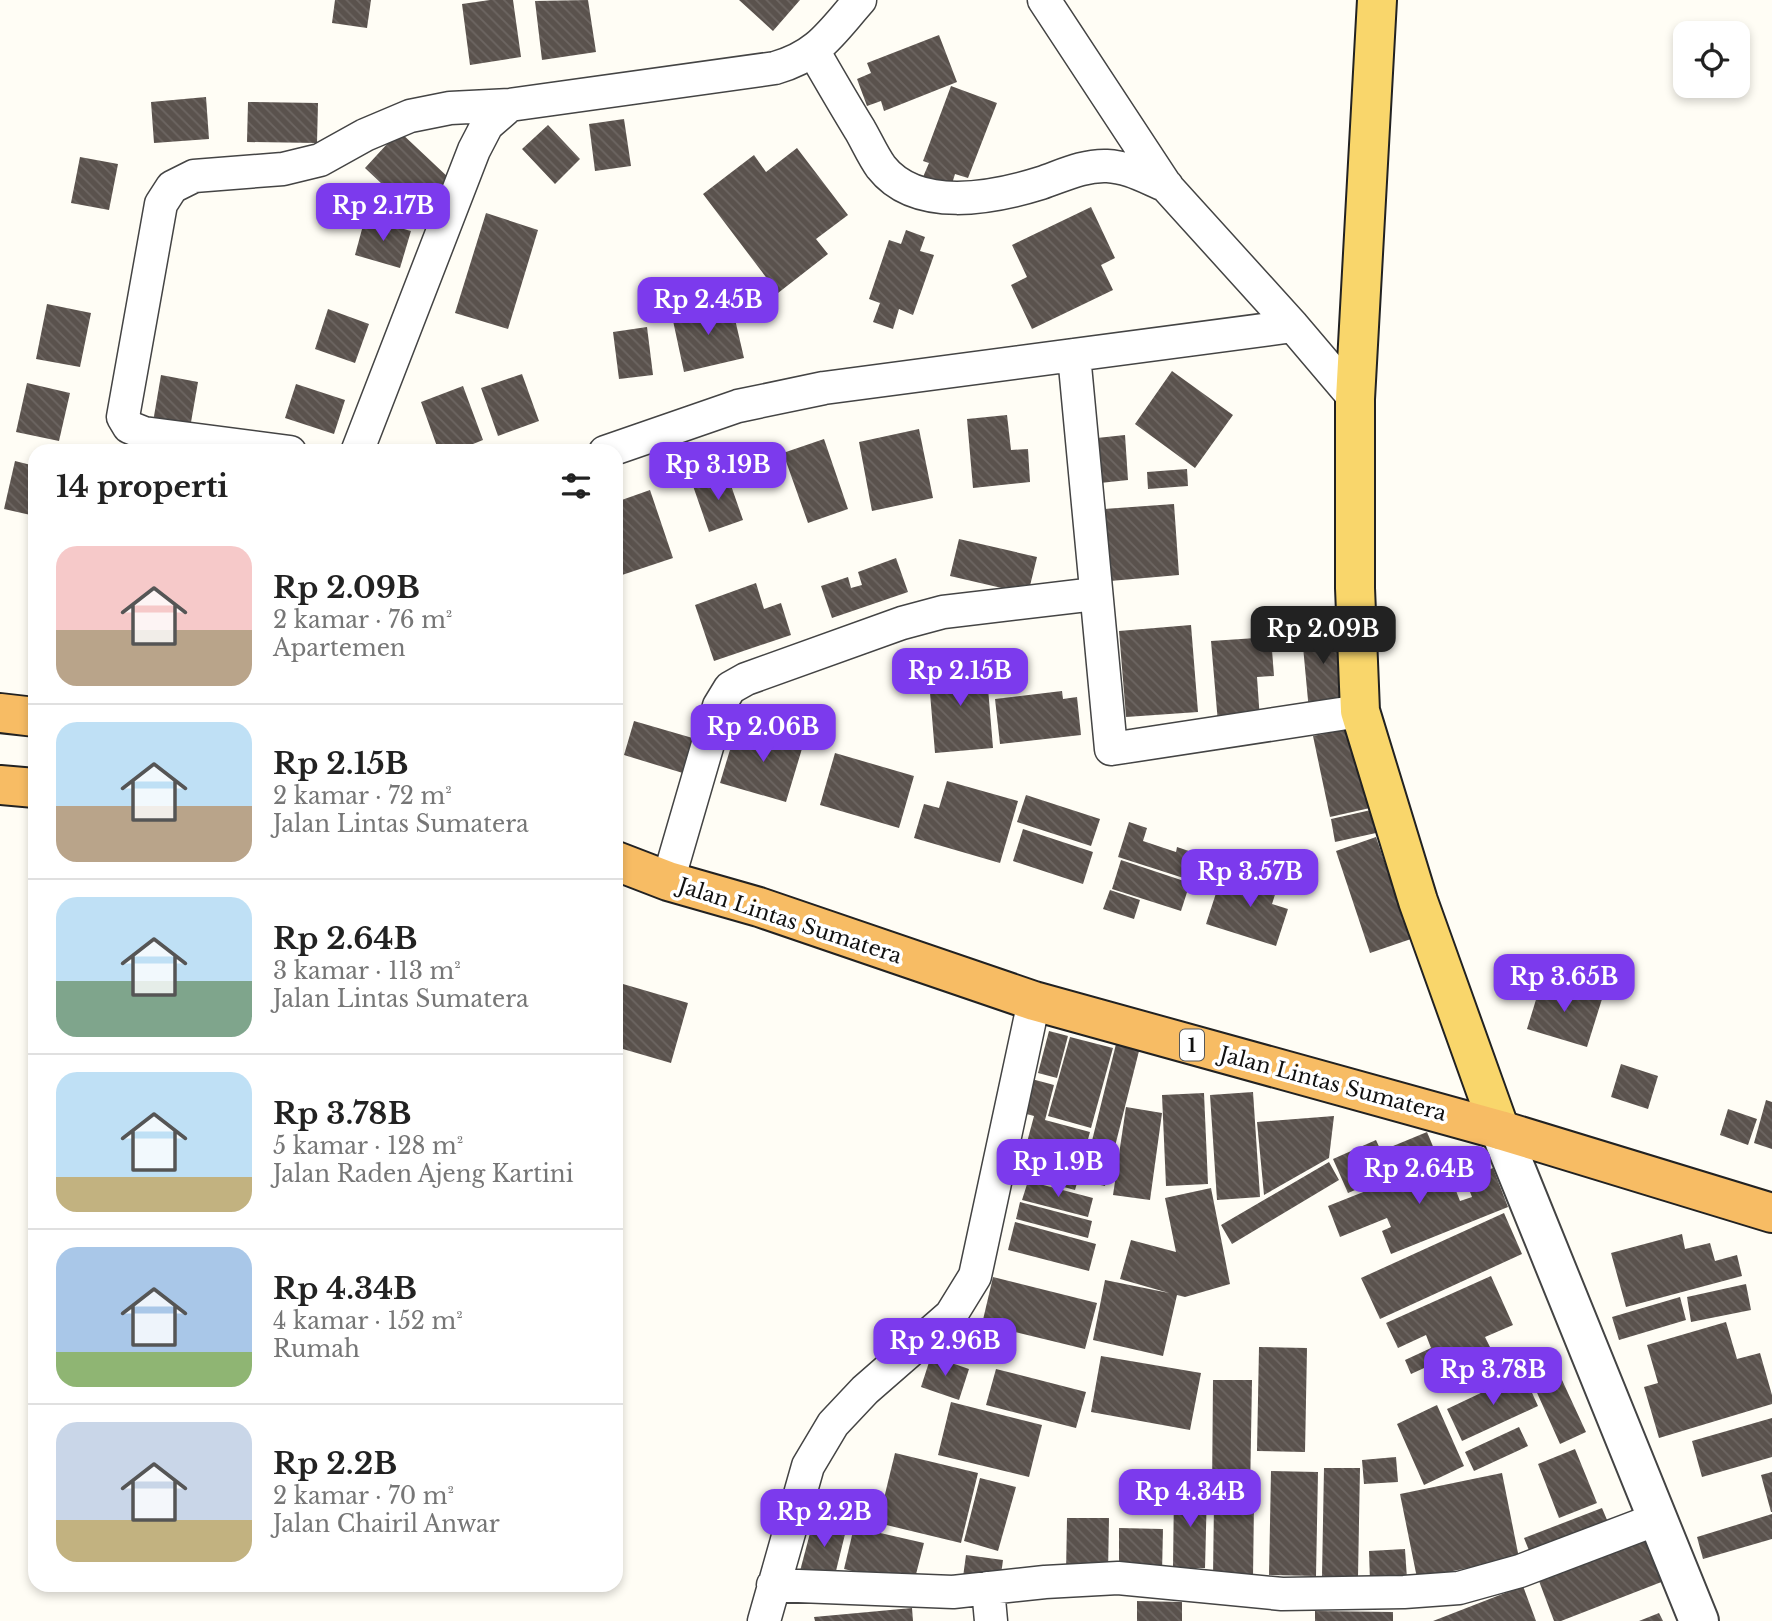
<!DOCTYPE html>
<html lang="id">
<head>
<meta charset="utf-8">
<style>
	:root { --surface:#fff; --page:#f2f2f2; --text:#222; --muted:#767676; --line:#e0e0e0; --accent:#7c3aed }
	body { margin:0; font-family:"Libre Baskerville",serif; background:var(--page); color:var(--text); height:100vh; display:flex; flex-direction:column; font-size:26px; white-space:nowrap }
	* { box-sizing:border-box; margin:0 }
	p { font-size:23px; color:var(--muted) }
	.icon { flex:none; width:38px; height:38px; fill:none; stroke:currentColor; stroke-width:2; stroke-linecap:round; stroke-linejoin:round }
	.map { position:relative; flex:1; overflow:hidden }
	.details { position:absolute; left:28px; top:444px; width:595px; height:1148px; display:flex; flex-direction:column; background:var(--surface); border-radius:21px; box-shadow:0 4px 10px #0003 }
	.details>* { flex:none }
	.buttons { position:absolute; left:1673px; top:21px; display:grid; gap:14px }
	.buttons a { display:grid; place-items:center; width:77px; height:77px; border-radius:14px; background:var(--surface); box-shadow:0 4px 10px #0003; font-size:35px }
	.price { position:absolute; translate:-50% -60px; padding:0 16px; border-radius:14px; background:var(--accent); color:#fff; font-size:23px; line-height:46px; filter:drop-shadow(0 2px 4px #0008) }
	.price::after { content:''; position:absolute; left:50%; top:42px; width:21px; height:16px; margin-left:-10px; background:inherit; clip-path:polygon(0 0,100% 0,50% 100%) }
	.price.active { background:#222; color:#fff }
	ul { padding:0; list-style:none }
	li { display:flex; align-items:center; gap:21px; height:175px; padding:0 28px }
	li+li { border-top:2px solid var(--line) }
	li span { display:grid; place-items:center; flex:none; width:196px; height:140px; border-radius:21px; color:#555 }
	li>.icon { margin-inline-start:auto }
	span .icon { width:84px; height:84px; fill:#fffc; stroke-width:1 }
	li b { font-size:30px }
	h2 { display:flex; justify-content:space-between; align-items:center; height:84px; padding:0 28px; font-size:30px }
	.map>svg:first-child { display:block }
</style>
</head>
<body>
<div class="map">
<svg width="1772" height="1621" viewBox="0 0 1772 1621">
	<defs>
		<pattern id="building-back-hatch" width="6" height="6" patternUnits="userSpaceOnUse" patternTransform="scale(1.75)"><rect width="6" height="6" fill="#5a524d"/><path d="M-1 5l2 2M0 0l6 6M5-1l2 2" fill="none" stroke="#6d6662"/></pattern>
	</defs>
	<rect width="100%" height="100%" fill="#fffdf5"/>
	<path fill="url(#building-back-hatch)" d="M 335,0 L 371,0 L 367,28 L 332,23 Z
		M 490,0 L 513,0 L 521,57 L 470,65 L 462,4 Z
		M 588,0 L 596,52 L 542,60 L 535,1 Z
		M 739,0 L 800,0 L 773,31 Z
		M 939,35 L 957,82 L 884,111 L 881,101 L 867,106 L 857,79 L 871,73 L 867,63 Z
		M 951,86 L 997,103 L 968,178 L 955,174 L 951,187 L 923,177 L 929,163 L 923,161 Z
		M 206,97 L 209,139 L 154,143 L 151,102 Z
		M 248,102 L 318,103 L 317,143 L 247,142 Z
		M 624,119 L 631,166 L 595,171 L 589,124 Z
		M 548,125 L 580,159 L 555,184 L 522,149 Z
		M 399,131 L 450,179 L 416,216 L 365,168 Z
		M 797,148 L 848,215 L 816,239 L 828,254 L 778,293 L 703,194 L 754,155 L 766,172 Z
		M 80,157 L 118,164 L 109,210 L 71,203 Z
		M 1091,207 L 1115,258 L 1101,265 L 1113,290 L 1032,329 L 1011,285 L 1027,277 L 1012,245 Z
		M 486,213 L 538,230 L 508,329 L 455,313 Z
		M 365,218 L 411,231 L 400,268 L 355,255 Z
		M 906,230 L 925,237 L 920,251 L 934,255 L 913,315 L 899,309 L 893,329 L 873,322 L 880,303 L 869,299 L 889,240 L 901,244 Z
		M 731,302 L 744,358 L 684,372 L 672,316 Z
		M 47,304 L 91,313 L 80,367 L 36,359 Z
		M 328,309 L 369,324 L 355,363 L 315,349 Z
		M 647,327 L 653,375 L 619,379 L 613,332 Z
		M 1172,371 L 1233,415 L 1195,468 L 1135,424 Z
		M 522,374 L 539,421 L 498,436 L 481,388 Z
		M 161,375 L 198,382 L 190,428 L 153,422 Z
		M 27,383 L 70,393 L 59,441 L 16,432 Z
		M 296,384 L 345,400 L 334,434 L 285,418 Z
		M 463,386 L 483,440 L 453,452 L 439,452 L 421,402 Z
		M 1007,415 L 1011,450 L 1028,449 L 1030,482 L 973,488 L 967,419 Z
		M 919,429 L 933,498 L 872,511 L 859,442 Z
		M 1125,435 L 1128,480 L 1100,483 L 1097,438 Z
		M 824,439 L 848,509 L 808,523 L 783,453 Z
		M 15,461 L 35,466 L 35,516 L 4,509 Z
		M 1187,469 L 1188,486 L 1148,489 L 1147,472 Z
		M 726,471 L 743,520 L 709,532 L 692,483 Z
		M 650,490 L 673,558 L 616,577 L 616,502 Z
		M 1174,504 L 1179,575 L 1110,581 L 1104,509 Z
		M 959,539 L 1037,557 L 1028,594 L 950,576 Z
		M 896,558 L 908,592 L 832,618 L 821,586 L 848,577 L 851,588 L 862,585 L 858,572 Z
		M 756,583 L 764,609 L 781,603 L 791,635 L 714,661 L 695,605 Z
		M 1338,622 L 1346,707 L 1309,711 L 1301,625 Z
		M 1191,625 L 1198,712 L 1126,717 L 1119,631 Z
		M 1271,637 L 1274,676 L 1257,677 L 1260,720 L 1218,723 L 1211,641 Z
		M 986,664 L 993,748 L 935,753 L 928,669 Z
		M 1062,691 L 1063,699 L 1077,697 L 1081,735 L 1000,744 L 995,699 Z
		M 634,721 L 696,739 L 686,774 L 624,755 Z
		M 750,727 L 804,742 L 786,802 L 720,783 L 732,743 L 745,746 Z
		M 1353,728 L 1370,808 L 1330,817 L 1313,736 Z
		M 835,753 L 914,776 L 899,828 L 820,805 Z
		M 947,781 L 1018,801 L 1000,863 L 914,838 L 924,804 L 939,808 Z
		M 1026,795 L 1100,819 L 1091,846 L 1017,822 Z
		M 1371,810 L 1376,833 L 1335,842 L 1331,819 Z
		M 1129,822 L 1147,828 L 1143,841 L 1176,852 L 1177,847 L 1204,856 L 1196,882 L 1118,857 Z
		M 1023,829 L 1093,852 L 1083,884 L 1013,861 Z
		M 1376,837 L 1411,939 L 1370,953 L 1336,851 Z
		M 1121,860 L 1190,883 L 1181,911 L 1112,889 Z
		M 1244,868 L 1280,879 L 1272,904 L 1288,909 L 1276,946 L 1206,924 L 1218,887 L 1236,892 Z
		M 1110,890 L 1140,900 L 1134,919 L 1103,909 Z
		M 1542,980 L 1602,999 L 1587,1047 L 1527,1029 Z
		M 623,984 L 688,1003 L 671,1063 L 616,1047 L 616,1008 Z
		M 1049,1031 L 1068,1036 L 1057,1078 L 1038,1073 Z
		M 1070,1037 L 1113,1048 L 1091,1128 L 1048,1116 Z
		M 1116,1044 L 1139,1051 L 1105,1186 L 1082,1181 Z
		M 1621,1064 L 1658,1076 L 1648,1109 L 1611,1097 Z
		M 1028,1078 L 1054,1085 L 1045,1120 L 1090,1132 L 1082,1161 L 1026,1146 L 1034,1116 L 1019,1112 Z
		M 1253,1092 L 1260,1197 L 1217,1200 L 1210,1095 Z
		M 1204,1093 L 1208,1184 L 1166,1186 L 1162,1095 Z
		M 1766,1100 L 1772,1102 L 1772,1149 L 1754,1143 Z
		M 1126,1107 L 1162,1113 L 1150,1200 L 1113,1195 Z
		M 1728,1109 L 1757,1119 L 1748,1145 L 1720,1135 Z
		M 1334,1116 L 1329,1158 L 1264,1195 L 1257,1122 Z
		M 1427,1132 L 1437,1156 L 1348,1193 L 1333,1159 L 1376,1140 L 1381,1151 Z
		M 1015,1148 L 1082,1166 L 1075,1190 L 1008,1172 Z
		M 1444,1160 L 1460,1201 L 1472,1197 L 1465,1179 L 1493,1168 L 1508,1207 L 1391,1254 L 1382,1231 L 1391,1227 L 1387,1218 L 1340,1237 L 1328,1206 Z
		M 1329,1162 L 1339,1180 L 1232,1244 L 1221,1225 Z
		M 1028,1181 L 1093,1198 L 1088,1217 L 1022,1200 Z
		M 1211,1188 L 1230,1284 L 1185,1297 L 1177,1295 L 1163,1356 L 1093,1340 L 1105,1280 L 1169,1293 L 1120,1279 L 1131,1240 L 1176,1252 L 1165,1198 Z
		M 1020,1202 L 1092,1221 L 1088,1238 L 1016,1219 Z
		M 1504,1213 L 1522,1254 L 1380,1319 L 1361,1278 Z
		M 1015,1222 L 1096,1244 L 1089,1271 L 1008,1250 Z
		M 1682,1234 L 1685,1249 L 1710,1243 L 1715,1261 L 1737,1255 L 1742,1276 L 1626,1307 L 1611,1253 Z
		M 1491,1276 L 1513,1325 L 1485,1337 L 1492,1351 L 1451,1370 L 1446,1358 L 1411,1374 L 1405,1360 L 1431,1348 L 1426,1335 L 1398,1348 L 1386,1323 Z
		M 993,1277 L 1097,1303 L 1085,1349 L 982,1324 Z
		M 1746,1284 L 1751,1310 L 1691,1322 L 1687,1297 Z
		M 1680,1297 L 1686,1320 L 1619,1340 L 1612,1317 Z
		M 1726,1322 L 1737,1359 L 1760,1353 L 1772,1395 L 1772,1404 L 1659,1438 L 1644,1387 L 1658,1383 L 1647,1345 Z
		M 1259,1347 L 1307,1348 L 1305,1452 L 1257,1451 Z
		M 1550,1354 L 1586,1432 L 1560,1444 L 1525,1366 Z
		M 931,1356 L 969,1369 L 959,1400 L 921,1387 Z
		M 1101,1356 L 1201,1373 L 1190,1430 L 1091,1412 Z
		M 996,1369 L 1086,1392 L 1076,1428 L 986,1405 Z
		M 1523,1373 L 1538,1406 L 1462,1441 L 1447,1409 Z
		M 1213,1380 L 1252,1380 L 1250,1494 L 1212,1493 Z
		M 951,1402 L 1042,1425 L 1029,1477 L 938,1455 Z
		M 1437,1405 L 1464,1466 L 1424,1485 L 1397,1424 Z
		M 1772,1418 L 1772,1457 L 1702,1477 L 1692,1441 Z
		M 1519,1427 L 1528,1446 L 1474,1471 L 1465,1452 Z
		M 1575,1449 L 1597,1503 L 1559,1518 L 1538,1464 Z
		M 895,1453 L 978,1473 L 961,1543 L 878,1523 Z
		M 1396,1457 L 1398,1482 L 1364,1484 L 1362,1460 Z
		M 1324,1468 L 1360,1468 L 1358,1577 L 1322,1576 Z
		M 1271,1471 L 1318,1472 L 1316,1576 L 1269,1575 Z
		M 1772,1472 L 1772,1512 L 1771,1512 L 1761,1475 Z
		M 1502,1473 L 1519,1558 L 1417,1578 L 1400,1494 Z
		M 980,1478 L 1016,1487 L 998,1551 L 964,1541 Z
		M 1174,1491 L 1207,1491 L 1205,1568 L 1173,1568 Z
		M 1214,1502 L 1254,1502 L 1253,1578 L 1213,1577 Z
		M 1602,1508 L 1610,1527 L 1532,1558 L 1524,1538 Z
		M 1772,1514 L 1772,1539 L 1703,1559 L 1697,1537 Z
		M 814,1518 L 847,1526 L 834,1579 L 800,1571 Z
		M 1067,1518 L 1109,1518 L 1108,1574 L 1066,1574 Z
		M 854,1527 L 924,1543 L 913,1586 L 844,1569 Z
		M 1119,1528 L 1163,1529 L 1162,1573 L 1119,1572 Z
		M 1645,1530 L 1664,1581 L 1561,1621 L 1554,1621 L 1536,1573 Z
		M 1405,1549 L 1407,1579 L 1370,1581 L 1369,1551 Z
		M 966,1555 L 1003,1560 L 1000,1582 L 963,1577 Z
		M 1523,1586 L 1536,1621 L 1433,1621 Z
		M 1137,1601 L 1182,1602 L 1182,1621 L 1137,1621 Z
		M 912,1608 L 913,1621 L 815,1621 L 814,1617 Z
		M 1315,1611 L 1393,1612 L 1393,1621 L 1315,1621 Z
		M 1659,1613 L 1663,1621 L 1639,1621 Z"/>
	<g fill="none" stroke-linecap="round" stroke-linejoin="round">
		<defs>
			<path id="minor" d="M 1044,0 L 1167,187 L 1293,326 L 1355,399
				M 814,52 C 829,78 844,104 860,130 C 867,142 873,156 881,167 C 917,213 993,198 1041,183 C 1062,176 1083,165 1107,166 C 1129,167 1147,178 1167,186
				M 1074,355 L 1111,749 L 1360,711
				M 290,452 L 144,433 L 129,427 L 123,417 L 161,204 L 172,187 L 194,176 L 283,169 L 320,160 L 365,135 L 410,116 L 450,108 L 510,105
				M 357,452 L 474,150 L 487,125 L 510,105 L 775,68 C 818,56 831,33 860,0
				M 605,452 L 738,406 L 824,388 L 1293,326
				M 668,881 L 719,706 L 730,688 L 746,679 L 902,623 L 943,612 L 1095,594
				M 773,1585 L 953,1592 L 1045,1582 L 1118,1578 L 1282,1594 L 1404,1592 L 1459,1588 L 1520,1571 L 1657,1519
				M 988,1588 L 991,1621
				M 764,1621 L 808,1466 L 833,1424 L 865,1390 L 951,1315 L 975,1276 L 1034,1001"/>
			<path id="tertiary" d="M 1500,1130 L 1699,1621"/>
			<path id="primary" d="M 1377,0 L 1355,399 L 1355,588 L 1360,711 L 1418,901 L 1500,1130"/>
			<path id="trunk" d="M 0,713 L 35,717
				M 0,785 L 35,788
				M 616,861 L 668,881 L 759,907 L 1034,1001 L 1500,1130 L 1772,1213"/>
		</defs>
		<use href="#minor" stroke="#444" stroke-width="35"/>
		<use href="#tertiary" stroke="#444" stroke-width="42"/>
		<use href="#primary" stroke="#222" stroke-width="42"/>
		<use href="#trunk" stroke="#222" stroke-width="42"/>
		<use href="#minor" stroke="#fff" stroke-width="32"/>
		<use href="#tertiary" stroke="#fff" stroke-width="38"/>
		<use href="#primary" stroke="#f9d66b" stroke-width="38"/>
		<use href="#trunk" stroke="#f7bc64" stroke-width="38"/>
	</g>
	<g text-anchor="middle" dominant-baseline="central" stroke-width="7" stroke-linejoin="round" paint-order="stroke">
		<rect fill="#fff" stroke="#585858" stroke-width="2" x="1180" y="1029.5" width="24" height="31" rx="5"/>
		<g font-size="19" font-weight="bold" fill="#111">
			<text x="1192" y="1045">1</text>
		</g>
		<g font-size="21" fill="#111" stroke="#fff">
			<text transform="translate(790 921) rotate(18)">Jalan Lintas Sumatera</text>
			<text transform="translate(1333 1084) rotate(15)">Jalan Lintas Sumatera</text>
		</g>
	</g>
</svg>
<div class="buttons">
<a><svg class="icon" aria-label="locate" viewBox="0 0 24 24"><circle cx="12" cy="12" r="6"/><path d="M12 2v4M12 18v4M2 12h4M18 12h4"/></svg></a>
</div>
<b class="price" style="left:383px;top:243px">Rp 2.17B</b>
<b class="price" style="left:708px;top:337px">Rp 2.45B</b>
<b class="price" style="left:718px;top:502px">Rp 3.19B</b>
<b class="price active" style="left:1323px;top:666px">Rp 2.09B</b>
<b class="price" style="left:960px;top:708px">Rp 2.15B</b>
<b class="price" style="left:763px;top:764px">Rp 2.06B</b>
<b class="price" style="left:1250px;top:909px">Rp 3.57B</b>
<b class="price" style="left:1564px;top:1014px">Rp 3.65B</b>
<b class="price" style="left:1058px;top:1199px">Rp 1.9B</b>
<b class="price" style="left:1419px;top:1206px">Rp 2.64B</b>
<b class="price" style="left:945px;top:1378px">Rp 2.96B</b>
<b class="price" style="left:1493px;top:1407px">Rp 3.78B</b>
<b class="price" style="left:1190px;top:1529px">Rp 4.34B</b>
<b class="price" style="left:824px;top:1549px">Rp 2.2B</b>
<section class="details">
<h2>14 properti<svg class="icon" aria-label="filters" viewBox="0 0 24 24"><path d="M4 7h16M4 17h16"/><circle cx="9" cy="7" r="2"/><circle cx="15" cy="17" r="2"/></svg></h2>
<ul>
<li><span style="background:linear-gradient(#f6c9c9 60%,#b9a48a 0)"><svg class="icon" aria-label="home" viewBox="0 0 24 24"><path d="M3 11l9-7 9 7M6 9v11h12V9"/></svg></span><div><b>Rp 2.09B</b><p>2 kamar · 76 m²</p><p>Apartemen</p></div></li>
<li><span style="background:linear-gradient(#bfe0f5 60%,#b9a48a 0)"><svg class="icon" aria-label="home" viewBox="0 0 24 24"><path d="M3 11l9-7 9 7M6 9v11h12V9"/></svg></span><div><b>Rp 2.15B</b><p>2 kamar · 72 m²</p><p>Jalan Lintas Sumatera</p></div></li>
<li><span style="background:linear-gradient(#bfe0f5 60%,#7fa58c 0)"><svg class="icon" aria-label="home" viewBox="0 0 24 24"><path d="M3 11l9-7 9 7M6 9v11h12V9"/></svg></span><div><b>Rp 2.64B</b><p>3 kamar · 113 m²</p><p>Jalan Lintas Sumatera</p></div></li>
<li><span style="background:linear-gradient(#bfe0f5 75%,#c2b280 0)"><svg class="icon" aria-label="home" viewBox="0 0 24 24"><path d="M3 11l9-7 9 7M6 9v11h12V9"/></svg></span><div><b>Rp 3.78B</b><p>5 kamar · 128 m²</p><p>Jalan Raden Ajeng Kartini</p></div></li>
<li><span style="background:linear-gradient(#a9c7e8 75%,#8fb573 0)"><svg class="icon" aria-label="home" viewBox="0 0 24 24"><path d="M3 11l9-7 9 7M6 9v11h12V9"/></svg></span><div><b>Rp 4.34B</b><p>4 kamar · 152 m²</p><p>Rumah</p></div></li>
<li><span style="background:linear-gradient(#c9d6e8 70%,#c2b280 0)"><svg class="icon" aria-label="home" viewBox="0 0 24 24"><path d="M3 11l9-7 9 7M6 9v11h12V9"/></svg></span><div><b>Rp 2.2B</b><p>2 kamar · 70 m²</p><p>Jalan Chairil Anwar</p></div></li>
</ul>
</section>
</div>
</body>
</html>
